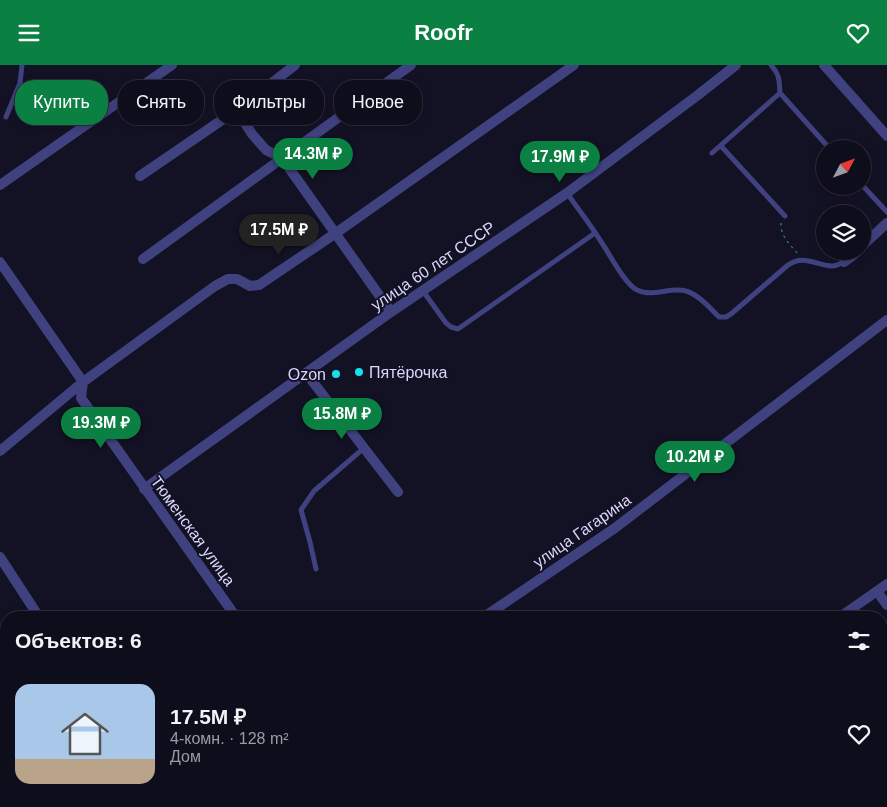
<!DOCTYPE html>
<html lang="ru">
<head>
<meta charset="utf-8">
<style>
	:root { --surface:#0e0d1b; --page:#171624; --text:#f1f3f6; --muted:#9b9ca3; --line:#2e2d3a; --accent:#0b8043 }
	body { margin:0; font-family:Arial,sans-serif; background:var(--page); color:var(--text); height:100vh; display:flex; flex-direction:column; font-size:19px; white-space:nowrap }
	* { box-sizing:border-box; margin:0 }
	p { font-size:16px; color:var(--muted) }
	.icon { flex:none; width:28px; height:28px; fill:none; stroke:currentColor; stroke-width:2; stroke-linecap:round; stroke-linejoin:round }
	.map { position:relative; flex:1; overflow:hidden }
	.panel { position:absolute; left:0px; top:546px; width:888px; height:196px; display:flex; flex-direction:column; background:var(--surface); border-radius:20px 20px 0 0; box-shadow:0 2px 8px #0003,0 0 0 1px var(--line) }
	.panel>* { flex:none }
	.guide { position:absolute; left:15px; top:15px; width:500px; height:45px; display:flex; gap:10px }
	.needle { width:32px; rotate:49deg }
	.tools { position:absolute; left:816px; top:75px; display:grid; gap:10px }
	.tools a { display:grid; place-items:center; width:55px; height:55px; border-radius:50%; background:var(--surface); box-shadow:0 2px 8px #0003,0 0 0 1px var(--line); font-size:25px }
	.price { position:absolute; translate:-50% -42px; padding:0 11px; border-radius:18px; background:var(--accent); color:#fff; font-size:16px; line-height:32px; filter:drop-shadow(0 1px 2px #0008) }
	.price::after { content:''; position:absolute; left:50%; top:30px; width:15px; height:11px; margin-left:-8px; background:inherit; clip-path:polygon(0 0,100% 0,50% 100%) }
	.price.active { background:#222; color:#fff }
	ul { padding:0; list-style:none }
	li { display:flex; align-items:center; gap:15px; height:125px; padding:0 15px }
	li+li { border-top:1px solid var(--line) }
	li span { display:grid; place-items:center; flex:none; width:140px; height:100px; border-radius:15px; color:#555 }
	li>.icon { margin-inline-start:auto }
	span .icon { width:60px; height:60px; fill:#fffc; stroke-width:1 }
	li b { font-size:21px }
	h2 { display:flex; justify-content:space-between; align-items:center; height:60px; padding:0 15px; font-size:21px }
	.tag { padding:0 18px; border-radius:20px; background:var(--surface); box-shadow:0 2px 8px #0003,0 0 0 1px var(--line); font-size:18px; line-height:45px }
	.tag.active { background:var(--accent); color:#fff }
	header { display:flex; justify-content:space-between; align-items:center; height:65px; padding:0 15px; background:var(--accent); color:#fff; font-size:22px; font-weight:700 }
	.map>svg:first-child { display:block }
</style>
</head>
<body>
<header><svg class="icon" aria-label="menu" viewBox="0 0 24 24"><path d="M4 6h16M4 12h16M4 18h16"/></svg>Roofr<svg class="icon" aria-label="heart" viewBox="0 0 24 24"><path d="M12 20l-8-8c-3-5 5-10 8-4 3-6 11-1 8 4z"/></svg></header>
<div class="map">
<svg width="887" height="742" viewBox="0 0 887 742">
	<rect width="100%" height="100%" fill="#131124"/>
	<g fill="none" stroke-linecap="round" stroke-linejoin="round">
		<path stroke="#3aada0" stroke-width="1" stroke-dasharray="2.5 4" stroke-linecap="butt" d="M 781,158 C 780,170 790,180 798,189"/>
		<path stroke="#40417f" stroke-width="5" d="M 771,0 C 780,10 779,15 780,28
			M 6,52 L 20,18 L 22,0
			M 721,81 L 785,151
			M 712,88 L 780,28 L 830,84
			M 862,120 L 887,147
			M 567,128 C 578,144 590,159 600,175 C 609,188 624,218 637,225 C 653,233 671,221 686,226 C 699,230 710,243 719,252 L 726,252 L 731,249 L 788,200 C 804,189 815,200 832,201 C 836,201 840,199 844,197
			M 423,226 L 446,258 L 451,262 L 458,264 L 595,168
			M 316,504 L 310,477 L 301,445 L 314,426 L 364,383"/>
		<path stroke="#40417f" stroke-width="10" d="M 295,0 L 241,42 L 243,55 L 252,69 L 266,85 L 282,93 L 391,247
			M 824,0 L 887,71
			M 140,111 L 241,42
			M 0,120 L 172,0
			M 862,181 L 887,158
			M 143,194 L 411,0
			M 0,197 L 83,317 L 81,333 L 236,552
			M 844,197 L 851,192 L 858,186
			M 306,308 L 398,427
			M 0,386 L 83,317 L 215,221 L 228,214 L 237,214 L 250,221 L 259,220 L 336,168 L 574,0
			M 144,424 L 391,247 L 567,128 L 698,30 L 736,0
			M 0,492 L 39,552
			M 877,526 L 887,540
			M 484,552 L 615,463 L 887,255
			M 840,552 L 887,519
			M 881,701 L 887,698
			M 0,727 L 6,733
			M 10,736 L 15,742
			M 188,736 L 193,742
			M 308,736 L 315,742
			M 221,742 L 228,736
			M 572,742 L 580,736
			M 787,742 L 799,736"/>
	</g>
	<g fill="#14e1eb" stroke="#131124" stroke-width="2">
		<circle cx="359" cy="307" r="5"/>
		<circle cx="336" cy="309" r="5"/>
	</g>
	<g text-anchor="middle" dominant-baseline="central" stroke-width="4" stroke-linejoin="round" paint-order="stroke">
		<g font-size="16" fill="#d9d7fc" stroke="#131124">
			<text transform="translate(433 201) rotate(-34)">улица 60 лет СССР</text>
			<text transform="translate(193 466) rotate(54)">Тюменская улица</text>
			<text transform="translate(582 466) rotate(-35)">улица Гагарина</text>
		</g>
		<g font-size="16" fill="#d9d7fc" stroke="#131124" text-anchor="start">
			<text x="369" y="307">Пятёрочка</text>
			<text x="326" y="309" text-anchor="end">Ozon</text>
		</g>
	</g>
</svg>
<div class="tools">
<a><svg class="needle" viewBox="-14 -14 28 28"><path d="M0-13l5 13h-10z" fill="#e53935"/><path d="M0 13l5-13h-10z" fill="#9b9ca3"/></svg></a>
<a><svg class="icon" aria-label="layers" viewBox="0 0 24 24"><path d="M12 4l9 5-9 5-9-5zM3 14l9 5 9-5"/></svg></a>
</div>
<b class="price" style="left:313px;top:115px">14.3M ₽</b>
<b class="price" style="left:560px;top:118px">17.9M ₽</b>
<b class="price active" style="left:279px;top:191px">17.5M ₽</b>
<b class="price" style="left:342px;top:375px">15.8M ₽</b>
<b class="price" style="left:101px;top:384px">19.3M ₽</b>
<b class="price" style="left:695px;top:418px">10.2M ₽</b>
<div class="guide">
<a class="tag active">Купить</a>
<a class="tag">Снять</a>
<a class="tag">Фильтры</a>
<a class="tag">Новое</a>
</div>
<section class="panel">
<h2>Объектов: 6<svg class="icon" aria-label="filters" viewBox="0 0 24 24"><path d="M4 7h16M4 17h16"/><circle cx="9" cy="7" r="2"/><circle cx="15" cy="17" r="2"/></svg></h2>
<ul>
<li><span style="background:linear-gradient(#a9c7e8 75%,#b9a48a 0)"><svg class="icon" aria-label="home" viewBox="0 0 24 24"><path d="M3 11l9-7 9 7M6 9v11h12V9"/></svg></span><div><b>17.5M ₽</b><p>4-комн. · 128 m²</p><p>Дом</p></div><svg class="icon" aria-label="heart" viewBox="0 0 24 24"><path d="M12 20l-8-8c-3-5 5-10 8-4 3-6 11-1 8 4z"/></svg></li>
</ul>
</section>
</div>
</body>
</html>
